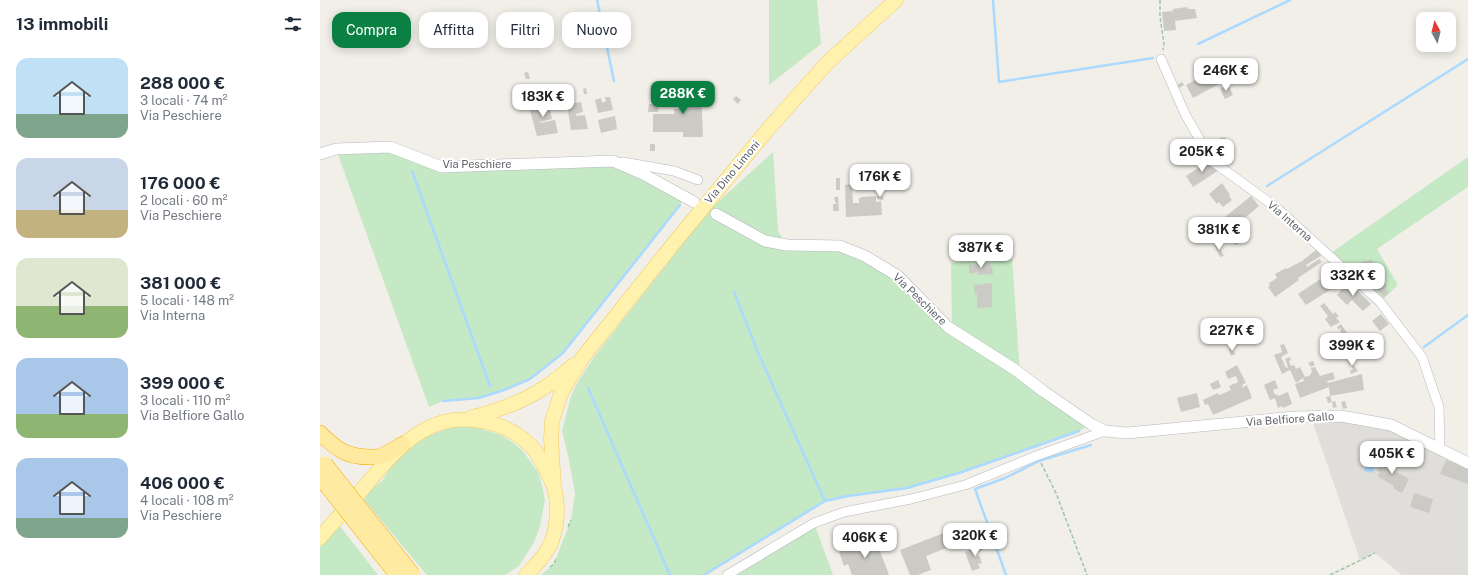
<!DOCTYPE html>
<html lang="it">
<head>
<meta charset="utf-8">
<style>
	:root { --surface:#fff; --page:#f6f6f7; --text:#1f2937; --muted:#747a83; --accent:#0b8043 }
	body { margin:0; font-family:"Public Sans",sans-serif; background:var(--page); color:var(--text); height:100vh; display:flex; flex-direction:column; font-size:15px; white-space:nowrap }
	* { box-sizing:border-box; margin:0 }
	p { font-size:13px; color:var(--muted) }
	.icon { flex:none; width:22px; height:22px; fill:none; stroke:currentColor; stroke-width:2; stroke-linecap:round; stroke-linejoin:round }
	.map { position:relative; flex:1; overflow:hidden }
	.panel { display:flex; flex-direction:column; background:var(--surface); width:320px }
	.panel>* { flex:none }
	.banner { position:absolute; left:12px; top:12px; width:380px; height:36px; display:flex; gap:8px }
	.needle { width:26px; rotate:353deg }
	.buttons { position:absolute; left:1096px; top:12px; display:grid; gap:8px }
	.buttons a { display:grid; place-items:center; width:40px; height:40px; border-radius:8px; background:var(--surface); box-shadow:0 2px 10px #0003; font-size:20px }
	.price { position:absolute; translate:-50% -34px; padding:0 9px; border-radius:8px; background:#fff; color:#222; font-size:13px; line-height:26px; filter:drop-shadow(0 1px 2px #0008) }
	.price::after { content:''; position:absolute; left:50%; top:24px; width:12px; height:9px; margin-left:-6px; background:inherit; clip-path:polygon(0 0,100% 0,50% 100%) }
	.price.active { background:var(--accent); color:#fff }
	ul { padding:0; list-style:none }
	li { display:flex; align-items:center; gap:12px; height:100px; padding:0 16px }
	li span { display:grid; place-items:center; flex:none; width:112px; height:80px; border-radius:12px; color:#555 }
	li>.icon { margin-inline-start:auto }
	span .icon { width:48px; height:48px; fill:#fffc; stroke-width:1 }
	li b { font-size:17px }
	h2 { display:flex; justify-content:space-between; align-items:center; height:48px; padding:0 16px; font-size:17px }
	.pill { padding:0 14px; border-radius:12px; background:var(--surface); box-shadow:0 2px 10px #0003; font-size:14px; line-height:36px }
	.pill.active { background:var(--accent); color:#fff }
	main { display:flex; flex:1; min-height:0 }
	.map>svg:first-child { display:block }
</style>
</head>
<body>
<main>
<section class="panel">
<h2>13 immobili<svg class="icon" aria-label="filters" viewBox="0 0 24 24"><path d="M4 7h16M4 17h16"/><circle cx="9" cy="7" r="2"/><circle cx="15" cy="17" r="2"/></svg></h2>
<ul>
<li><span style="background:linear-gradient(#bfe0f5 70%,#7fa58c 0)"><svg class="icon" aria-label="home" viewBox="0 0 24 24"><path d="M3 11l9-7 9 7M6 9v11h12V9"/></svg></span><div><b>288 000 €</b><p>3 locali · 74 m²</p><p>Via Peschiere</p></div></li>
<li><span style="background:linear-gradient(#c9d6e8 65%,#c2b280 0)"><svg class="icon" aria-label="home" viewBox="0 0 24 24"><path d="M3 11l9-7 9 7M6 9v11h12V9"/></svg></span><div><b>176 000 €</b><p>2 locali · 60 m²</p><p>Via Peschiere</p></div></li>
<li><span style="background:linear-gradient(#dfe7d0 60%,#8fb573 0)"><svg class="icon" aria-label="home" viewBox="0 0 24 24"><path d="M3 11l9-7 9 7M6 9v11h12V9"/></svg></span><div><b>381 000 €</b><p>5 locali · 148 m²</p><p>Via Interna</p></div></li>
<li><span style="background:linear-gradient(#a9c7e8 70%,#8fb573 0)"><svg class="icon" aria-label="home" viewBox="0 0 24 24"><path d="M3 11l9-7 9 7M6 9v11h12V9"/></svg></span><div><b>399 000 €</b><p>3 locali · 110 m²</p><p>Via Belfiore Gallo</p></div></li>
<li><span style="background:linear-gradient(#a9c7e8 75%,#7fa58c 0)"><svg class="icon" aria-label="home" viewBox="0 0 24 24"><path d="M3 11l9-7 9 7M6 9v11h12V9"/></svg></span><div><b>406 000 €</b><p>4 locali · 108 m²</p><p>Via Peschiere</p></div></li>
</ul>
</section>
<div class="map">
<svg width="1148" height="575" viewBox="0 0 1148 575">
	<rect width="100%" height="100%" fill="#f1efe8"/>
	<path fill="#e0deda" d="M 991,417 L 1071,425 L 1148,463 L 1148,575 L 1082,575 L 1055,553 L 1040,560 Z"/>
	<path fill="#c5e8c5" d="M 449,0 L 497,0 L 501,44 L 449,85 Z
		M 70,147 L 122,167 L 293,161 L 365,196 L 360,205 L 243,353 L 210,379 L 184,390 L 159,398 L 123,401 L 109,407 L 16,149 Z
		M 453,152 L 458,231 L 467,245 L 520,246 L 578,276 L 632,329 L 631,263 L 692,258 L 700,373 L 771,424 L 759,431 L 642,472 L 587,488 L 528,496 L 505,501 L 384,575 L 221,575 L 234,564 L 251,520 L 255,494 L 249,460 L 242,431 L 251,396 L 258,382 L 274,357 L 389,210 Z
		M 1148,157 L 1148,187 L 1057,249 L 1078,285 L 1060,302 L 1008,255 Z
		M 140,426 L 154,427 L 181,435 L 192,442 L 202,450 L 218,472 L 222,485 L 225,500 L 220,526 L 214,542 L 199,566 L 185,575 L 107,575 L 44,500 L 51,490 L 63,480 L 72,465 L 96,441 L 124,430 Z
		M 494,523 L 513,575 L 407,575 Z
		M 19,525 L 58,575 L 0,575 L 0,547 Z"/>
	<path fill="#aadaff" d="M 1047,456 L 1056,458 L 1053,473 L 1044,471 Z"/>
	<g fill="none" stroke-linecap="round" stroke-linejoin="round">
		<path stroke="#aadaff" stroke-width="2.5" d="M 277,0 L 294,81
			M 673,0 L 679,82 L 833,58
			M 878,44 L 970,0
			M 92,171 L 170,386
			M 947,186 L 1148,59
			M 414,292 L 439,355 L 505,501
			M 1104,347 L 1148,315
			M 268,388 L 350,575
			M 123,401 L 159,398 L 184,390 L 210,379 L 243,353 L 360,205
			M 384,575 L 505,501 L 528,496 L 587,488 L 642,472 L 759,431
			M 686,575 L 655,489 L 685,478 L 719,461 L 771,445"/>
	</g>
	<path fill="#cccac5" d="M 867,7 L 868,9 L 875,9 L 877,18 L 855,21 L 856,30 L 844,31 L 842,12 L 853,11 L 853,9 Z
		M 892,71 L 899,84 L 873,98 L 866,85 Z
		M 208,72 L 210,79 L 206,79 L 204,73 Z
		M 862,82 L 864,85 L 859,88 L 857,85 Z
		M 908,85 L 913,95 L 905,99 L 900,89 Z
		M 355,87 L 371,87 L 371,89 L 381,89 L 383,137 L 363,137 L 363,132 L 333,132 L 333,114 L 354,114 L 354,109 L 361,109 L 361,95 L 355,95 Z
		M 266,88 L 267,94 L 264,94 L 263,89 Z
		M 213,95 L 214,103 L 210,103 L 209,96 Z
		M 225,96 L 225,99 L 228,98 L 232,119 L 220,122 L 220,123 L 235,120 L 238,133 L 217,136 L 209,107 L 217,105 L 217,98 Z
		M 416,96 L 421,100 L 418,104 L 413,99 Z
		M 285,97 L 290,97 L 293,110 L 278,113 L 275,100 L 281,98 L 282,103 L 286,101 Z
		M 261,102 L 263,112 L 256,114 L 256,116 L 265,115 L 268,129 L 251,130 L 247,104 Z
		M 329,104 L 339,104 L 338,112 L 328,112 Z
		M 295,116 L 297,129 L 281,133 L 278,120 Z
		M 902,137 L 903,138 L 905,137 L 911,149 L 902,154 L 895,142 Z
		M 330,144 L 335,144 L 335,151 L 330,151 Z
		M 890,160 L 899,170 L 873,187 L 866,176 Z
		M 516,178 L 520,178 L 520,190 L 516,190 Z
		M 902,183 L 910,195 L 909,196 L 912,200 L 903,207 L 899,202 L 897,204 L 889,194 Z
		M 532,184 L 533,203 L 539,203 L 539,198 L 541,198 L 541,197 L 556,196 L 556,202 L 561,201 L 562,215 L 526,217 L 525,185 Z
		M 557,196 L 563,196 L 563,200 L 557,199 Z
		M 931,196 L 939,206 L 913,228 L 912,227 L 908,231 L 900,221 Z
		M 514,197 L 518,197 L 519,211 L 513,211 L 513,204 L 516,204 Z
		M 891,223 L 892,227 L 882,231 L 880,227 Z
		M 916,236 L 920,243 L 915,245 L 911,238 Z
		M 898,244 L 904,256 L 900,257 L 895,246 Z
		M 996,250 L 997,251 L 998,250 L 1001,256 L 986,265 L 987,267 L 999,259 L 1002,262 L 978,278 L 979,280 L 955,297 L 948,287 L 950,286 L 949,283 L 957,278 L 955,274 L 966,268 L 967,269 L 982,261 Z
		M 1051,259 L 1058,269 L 1039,282 L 1031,270 L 1041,265 L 1040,263 L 1046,260 L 1047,262 Z
		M 670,263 L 670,266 L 672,266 L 673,274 L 658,275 L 658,272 L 649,274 L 649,265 L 657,265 L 657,264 Z
		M 1013,267 L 1023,278 L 1015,284 L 1016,286 L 986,305 L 978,294 L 1002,278 L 1001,276 Z
		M 1062,281 L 1067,286 L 1065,289 L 1069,292 L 1064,297 L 1055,288 Z
		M 1029,282 L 1051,304 L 1043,311 L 1032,300 L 1027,305 L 1017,295 Z
		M 672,283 L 672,307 L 657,308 L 657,294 L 655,295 L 654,285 Z
		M 1004,303 L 1013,314 L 1015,312 L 1019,316 L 1016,318 L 1020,322 L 1015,325 L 1015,324 L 1011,327 L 1005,319 L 1008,316 L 1000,306 Z
		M 1061,314 L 1069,324 L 1060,331 L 1052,321 Z
		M 1021,324 L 1027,333 L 1025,336 L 1020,331 L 1021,329 L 1020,328 L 1019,330 L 1017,327 Z
		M 964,344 L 968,353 L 961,357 L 966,368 L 968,367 L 965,359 L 970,357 L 971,360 L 969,361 L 971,366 L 974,365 L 976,369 L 980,367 L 985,377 L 991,375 L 990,374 L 992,372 L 991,368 L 995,367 L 1000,376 L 1013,372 L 1015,379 L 1007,381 L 1008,383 L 1042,374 L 1044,390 L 1010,396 L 1012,402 L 1008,403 L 1006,397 L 1010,396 L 1009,387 L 980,398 L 975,384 L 984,381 L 983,378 L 976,383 L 970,370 L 962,374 L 954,355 L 962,352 L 960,345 Z
		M 912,348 L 915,354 L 911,356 L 909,349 Z
		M 1018,352 L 1019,355 L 1013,357 L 1012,354 Z
		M 1028,358 L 1038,371 L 1031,374 L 1030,371 L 1033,369 L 1026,359 Z
		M 993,361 L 995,365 L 991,367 L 988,363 Z
		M 917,365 L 926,383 L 923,384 L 922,388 L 927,385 L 932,398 L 893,415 L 888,404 L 885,405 L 883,400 L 898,393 L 899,395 L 911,390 L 909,386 L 918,382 L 916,376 L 908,379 L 905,372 Z
		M 898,380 L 901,387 L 893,390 L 890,384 Z
		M 955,380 L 958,388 L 953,390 L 955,395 L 957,394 L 958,396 L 968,392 L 972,404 L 963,408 L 962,406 L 958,408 L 955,398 L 950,400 L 944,385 Z
		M 877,393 L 880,407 L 861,412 L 857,398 Z
		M 1015,401 L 1017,407 L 1013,408 L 1012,402 Z
		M 1025,401 L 1027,408 L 1023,409 L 1021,402 Z
		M 1065,456 L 1079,464 L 1075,471 L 1089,479 L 1082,493 L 1073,488 L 1074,486 L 1057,476 L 1060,472 L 1057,470 Z
		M 1126,460 L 1148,468 L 1148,484 L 1120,474 Z
		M 1094,493 L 1113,499 L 1109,513 L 1090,507 Z
		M 642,526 L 647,540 L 606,556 L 611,570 L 598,575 L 590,575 L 580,550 Z
		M 559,537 L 564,550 L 560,551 L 569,575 L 532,575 L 528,564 L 524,566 L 519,552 Z
		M 661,542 L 663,550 L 654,553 L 655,557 L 659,555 L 662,563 L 658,564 L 660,568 L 652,571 L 645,552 L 653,549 L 656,544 Z"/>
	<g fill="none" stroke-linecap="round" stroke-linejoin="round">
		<defs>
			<path id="minor" d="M 841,59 L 865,114 L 892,161 L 957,208 L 1060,302 L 1102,357 L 1119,407 L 1120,449
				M 303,162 L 354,171 L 378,180
				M 407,575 L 494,523 L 524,512 L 591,499 L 645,485 L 716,456 L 785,431"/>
			<path id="tertiary" d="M 0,154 L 16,149 L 70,147 L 122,167 L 293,161 L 323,174 L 374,202
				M 396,214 L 445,241 L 467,245 L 520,246 L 545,256 L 578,276 L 628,327 L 694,369 L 723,391 L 771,424 L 785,431 L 807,433 L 975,417 L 1021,416 L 1071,425 L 1148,463"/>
			<path id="primary" d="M 152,417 C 179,411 204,401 227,386 C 236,380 245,372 254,365
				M 234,487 L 231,439 L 232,421 L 241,393 L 263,357 L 354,243 L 449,128 L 507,63 L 576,0
				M 0,538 C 15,520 31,503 46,485 C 64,464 82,441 108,428 C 139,412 185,420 210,445 C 215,450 219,456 222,462 C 226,470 231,479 234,487 C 239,505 238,530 229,547 C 223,557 215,567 206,575"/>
			<path id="trunk" d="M 0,433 C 15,448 26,457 49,457 C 51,457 55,457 58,457 C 66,455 76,448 83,444"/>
		</defs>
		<use href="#minor" stroke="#b5b8bc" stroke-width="10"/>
		<use href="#tertiary" stroke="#b5b8bc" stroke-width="12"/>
		<use href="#primary" stroke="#f2c960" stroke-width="15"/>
		<use href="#trunk" stroke="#f9ab00" stroke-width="16"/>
		<path stroke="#9cc7a9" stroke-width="1.5" stroke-dasharray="4 2" stroke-linecap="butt" d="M 840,0 L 840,17 L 844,44 L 843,50
			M 721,463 L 736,493 L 767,575
			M 248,527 L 251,520
			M 230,567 L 234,564 L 236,559
			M 1010,575 L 1055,553"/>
		<use href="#minor" stroke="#fff" stroke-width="9"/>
		<use href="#tertiary" stroke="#fff" stroke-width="11"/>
		<use href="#primary" stroke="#fff2af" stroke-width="14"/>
		<use href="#trunk" stroke="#feeaa1" stroke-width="15"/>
		<defs>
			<path id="trunk-bridge" d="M 5,464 L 93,575
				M 0,477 L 77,575"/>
		</defs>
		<use href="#trunk-bridge" stroke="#f9ab00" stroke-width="16" stroke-linecap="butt"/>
		<use href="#trunk-bridge" stroke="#feeaa1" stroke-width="15"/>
	</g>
	<g text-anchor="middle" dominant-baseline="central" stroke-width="4" stroke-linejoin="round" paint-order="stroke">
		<g font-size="11" fill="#5f6368" stroke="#fff">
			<text x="157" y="164">Via Peschiere</text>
			<text transform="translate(412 172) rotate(-50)">Via Dino Limoni</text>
			<text transform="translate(970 221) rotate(41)">Via Interna</text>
			<text transform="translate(600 299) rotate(44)">Via Peschiere</text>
			<text transform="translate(970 419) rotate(-4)">Via Belfiore Gallo</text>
		</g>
	</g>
</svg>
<div class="buttons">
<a><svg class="needle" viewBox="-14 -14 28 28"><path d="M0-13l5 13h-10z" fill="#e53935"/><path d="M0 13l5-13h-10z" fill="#747a83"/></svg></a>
</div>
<b class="price" style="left:906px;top:92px">246K €</b>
<b class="price active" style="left:363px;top:115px">288K €</b>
<b class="price" style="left:223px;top:118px">183K €</b>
<b class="price" style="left:882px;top:173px">205K €</b>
<b class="price" style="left:560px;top:198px">176K €</b>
<b class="price" style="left:899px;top:251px">381K €</b>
<b class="price" style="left:661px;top:269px">387K €</b>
<b class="price" style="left:1033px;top:297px">332K €</b>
<b class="price" style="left:912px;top:352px">227K €</b>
<b class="price" style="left:1032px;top:367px">399K €</b>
<b class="price" style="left:1072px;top:475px">405K €</b>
<b class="price" style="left:655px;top:557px">320K €</b>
<b class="price" style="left:545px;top:559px">406K €</b>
<div class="banner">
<a class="pill active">Compra</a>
<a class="pill">Affitta</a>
<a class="pill">Filtri</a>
<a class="pill">Nuovo</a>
</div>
</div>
</main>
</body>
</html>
